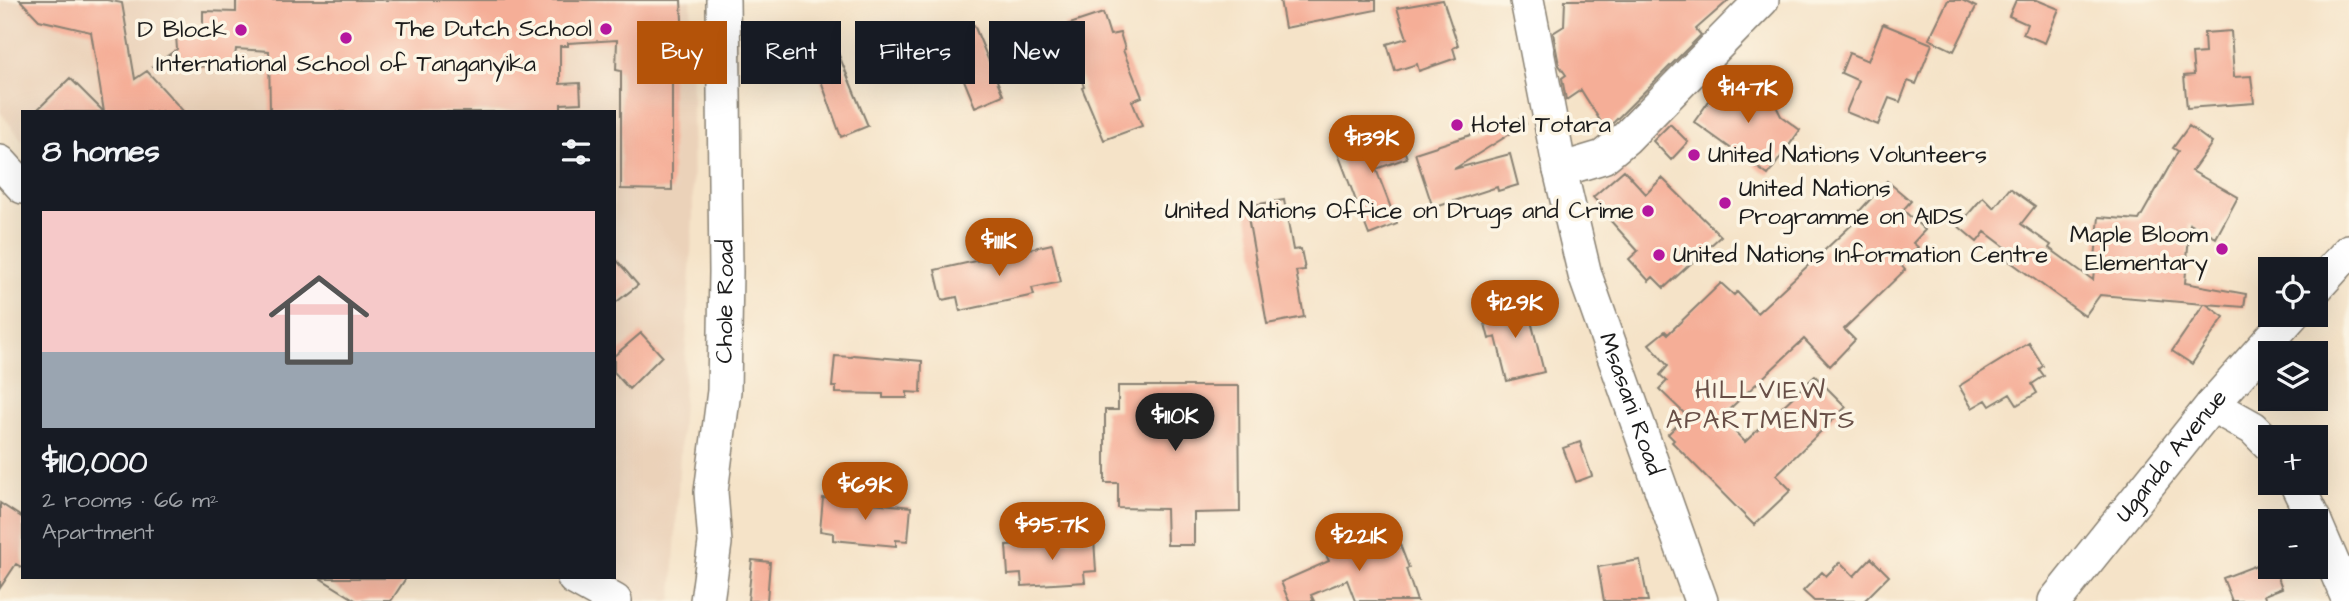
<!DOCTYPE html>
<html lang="en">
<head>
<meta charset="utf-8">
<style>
	:root { --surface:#171b24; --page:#20242c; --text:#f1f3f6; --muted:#9ea1a6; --line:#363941; --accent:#b45309 }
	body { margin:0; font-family:"Architects Daughter",sans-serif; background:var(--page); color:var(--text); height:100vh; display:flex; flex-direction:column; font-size:26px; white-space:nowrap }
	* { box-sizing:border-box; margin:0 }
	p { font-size:23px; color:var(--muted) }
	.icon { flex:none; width:38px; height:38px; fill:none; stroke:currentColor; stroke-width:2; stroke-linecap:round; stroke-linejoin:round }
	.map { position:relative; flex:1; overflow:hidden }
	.sheet { position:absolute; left:21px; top:110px; width:595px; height:469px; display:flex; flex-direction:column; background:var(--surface); border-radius:0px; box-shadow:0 7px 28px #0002 }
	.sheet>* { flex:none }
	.top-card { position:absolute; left:637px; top:21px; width:665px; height:63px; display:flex; gap:14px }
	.fabs { position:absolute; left:2258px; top:257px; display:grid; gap:14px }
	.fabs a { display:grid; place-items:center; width:70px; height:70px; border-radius:0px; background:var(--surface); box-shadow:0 7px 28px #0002; font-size:35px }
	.price { position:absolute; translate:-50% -60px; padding:0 16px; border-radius:24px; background:var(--accent); color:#fff; font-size:23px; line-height:46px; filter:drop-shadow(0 2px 4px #0008) }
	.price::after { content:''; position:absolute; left:50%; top:42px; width:21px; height:16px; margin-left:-10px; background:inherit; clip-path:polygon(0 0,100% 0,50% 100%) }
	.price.on { background:#222; color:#fff }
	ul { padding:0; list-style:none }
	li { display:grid; align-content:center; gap:14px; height:371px; padding:0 21px }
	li+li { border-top:2px solid var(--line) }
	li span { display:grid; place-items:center; height:217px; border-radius:0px; color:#555 }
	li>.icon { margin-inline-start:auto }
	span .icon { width:126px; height:126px; fill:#fffc; stroke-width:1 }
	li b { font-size:30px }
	h2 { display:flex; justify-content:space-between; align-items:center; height:84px; padding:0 21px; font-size:30px }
	.pill { padding:0 24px; border-radius:0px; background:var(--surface); box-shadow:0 7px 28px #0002; font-size:24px; line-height:63px }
	.pill.on { background:var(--accent); color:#fff }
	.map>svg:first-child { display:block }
</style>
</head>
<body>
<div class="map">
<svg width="2349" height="601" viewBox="0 0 2349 601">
	<rect width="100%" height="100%" fill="#fcf5e5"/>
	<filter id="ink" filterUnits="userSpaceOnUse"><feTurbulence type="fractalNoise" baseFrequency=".0143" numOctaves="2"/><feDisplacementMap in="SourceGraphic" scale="14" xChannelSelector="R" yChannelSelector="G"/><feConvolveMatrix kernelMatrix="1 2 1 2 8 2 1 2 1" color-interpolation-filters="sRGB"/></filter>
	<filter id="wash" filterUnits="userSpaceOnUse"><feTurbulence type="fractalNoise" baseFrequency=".00686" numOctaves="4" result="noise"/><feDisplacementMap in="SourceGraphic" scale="28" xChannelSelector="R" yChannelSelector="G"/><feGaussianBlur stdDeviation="1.57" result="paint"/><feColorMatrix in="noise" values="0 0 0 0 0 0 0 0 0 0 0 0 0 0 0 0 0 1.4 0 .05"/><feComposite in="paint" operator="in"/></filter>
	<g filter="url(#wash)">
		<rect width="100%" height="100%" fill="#f5e3c8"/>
		<path fill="#ebd2b9" d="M 0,0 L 691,0 L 693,216 L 672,601 L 634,601 L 591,578 L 614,578 L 614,112 L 23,112 L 23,141 L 0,112 Z"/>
		<g id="blocks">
			<path fill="#f5ae97" d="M 20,0 L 107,0 L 122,3 L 135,79 L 147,71 L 184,112 L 104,112 L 91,32 L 39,20 Z
				M 236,0 L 681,0 L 684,60 L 672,61 L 672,190 L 621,189 L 621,71 L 616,70 L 617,40 L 568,43 L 568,46 L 560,46 L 560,84 L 580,83 L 581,103 L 561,104 L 561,112 L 270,112 L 269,51 L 236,49 L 234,67 L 153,66 L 177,49 L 176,36 L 203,36 L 203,11 L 236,12 Z
				M 1280,0 L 1376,0 L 1376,10 L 1285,28 Z
				M 1443,0 L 1458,45 L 1453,48 L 1456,58 L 1419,71 L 1417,64 L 1395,71 L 1387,44 L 1407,38 L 1397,8 Z
				M 1565,0 L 1729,0 L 1696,29 L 1701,35 L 1606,130 L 1581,90 L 1566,100 L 1562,78 L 1566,75 L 1559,65 L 1553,33 L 1564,26 Z
				M 1948,0 L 1962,0 L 1976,7 L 1954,51 L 1929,39 Z
				M 2016,0 L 2037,0 L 2059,9 L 2045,43 L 2023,34 L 2027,24 L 2009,16 Z
				M 1103,13 L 1110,35 L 1120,33 L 1125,49 L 1123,50 L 1142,97 L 1132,101 L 1142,126 L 1104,140 L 1082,88 L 1084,87 L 1064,26 Z
				M 1883,24 L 1932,44 L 1916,84 L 1908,81 L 1900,102 L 1889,98 L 1878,125 L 1846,112 L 1859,81 L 1841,73 L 1849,53 L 1868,61 Z
				M 974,25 L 1003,95 L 975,107 L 946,36 Z
				M 2231,31 L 2234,77 L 2251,76 L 2254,103 L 2187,108 L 2184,76 L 2194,75 L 2192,54 L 2205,53 L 2204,33 Z
				M 836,48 L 868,126 L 841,137 L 820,78 L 816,80 L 808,60 Z
				M 1726,77 L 1750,94 L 1761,94 L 1774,102 L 1781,116 L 1800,130 L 1768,175 L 1694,122 Z
				M 70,78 L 104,112 L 35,112 Z
				M 1523,118 L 1526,124 L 1454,169 L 1510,154 L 1518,185 L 1498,191 L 1497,187 L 1433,208 L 1415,153 Z
				M 1670,124 L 1688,142 L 1671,160 L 1653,141 Z
				M 1395,126 L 1407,158 L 1376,169 L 1397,224 L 1369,235 L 1336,148 Z
				M 2189,126 L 2212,143 L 2192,171 L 2238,197 L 2216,238 L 2190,224 L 2185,283 L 2246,294 L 2244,307 L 2206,304 L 2224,317 L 2192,364 L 2172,351 L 2204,304 L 2100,295 L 2085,316 L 2008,260 L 2013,253 L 1985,232 L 1977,242 L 1958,226 L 1983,197 L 1994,208 L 2010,188 L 2035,206 L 2021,224 L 2051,245 L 2049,248 L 2093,280 L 2099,217 L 2139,220 L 2178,151 L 2173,148 Z
				M 1624,170 L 1646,194 L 1662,178 L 1721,236 L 1664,288 L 1653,277 L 1649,281 L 1629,259 L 1638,251 L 1599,208 L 1601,206 L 1593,197 Z
				M 1887,181 L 1911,201 L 1903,210 L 1925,230 L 1913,243 L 1918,247 L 1901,265 L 1905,270 L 1844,329 L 1855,340 L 1830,366 L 1804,339 L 1721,417 L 1745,442 L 1815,376 L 1846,407 L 1776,475 L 1791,490 L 1754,525 L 1672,442 L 1674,440 L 1668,434 L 1687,416 L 1659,389 L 1667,381 L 1660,375 L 1668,366 L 1649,344 L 1665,331 L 1668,334 L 1721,283 L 1734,295 L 1737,292 L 1757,313 L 1857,220 L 1854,217 Z
				M 1284,200 L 1293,250 L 1301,249 L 1305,270 L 1296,271 L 1304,317 L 1267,324 L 1246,206 Z
				M 1052,244 L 1061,282 L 1032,288 L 1034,295 L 960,311 L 957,297 L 942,300 L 935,270 Z
				M 614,257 L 638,285 L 614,304 Z
				M 1526,301 L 1544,372 L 1507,381 L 1496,337 L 1489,339 L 1482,312 Z
				M 641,333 L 662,356 L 629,389 L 614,372 L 614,356 Z
				M 2029,343 L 2043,366 L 2039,369 L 2044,376 L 2032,384 L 2037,393 L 2017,405 L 2010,394 L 1990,406 L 1986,400 L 1972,408 L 1959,386 Z
				M 853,355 L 922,361 L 921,393 L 907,392 L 907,398 L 883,398 L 883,394 L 836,393 L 836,387 L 832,387 L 835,356 L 852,357 Z
				M 1118,386 L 1239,386 L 1240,512 L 1194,513 L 1194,545 L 1167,545 L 1166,509 L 1118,508 L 1118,483 L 1105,483 L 1105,410 L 1118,410 Z
				M 1580,442 L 1592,476 L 1576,482 L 1563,448 Z
				M 823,498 L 911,507 L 908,541 L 896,540 L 896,546 L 833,540 L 833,533 L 820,531 Z
				M 0,503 L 23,518 L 23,568 L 16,564 L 0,588 Z
				M 1394,529 L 1409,568 L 1406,569 L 1417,601 L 1355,601 L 1347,580 L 1311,595 L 1314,601 L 1289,601 L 1281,582 L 1329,561 L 1326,555 Z
				M 1094,539 L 1096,571 L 1084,572 L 1085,582 L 1022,586 L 1021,574 L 1008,575 L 1006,545 Z
				M 1871,558 L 1889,576 L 1864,601 L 1814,601 L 1803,591 L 1822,572 L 1826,576 L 1840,562 L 1854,576 Z
				M 752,560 L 770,562 L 767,601 L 748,601 Z
				M 1640,560 L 1648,601 L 1604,601 L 1598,567 Z
				M 2270,560 L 2270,567 L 2274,567 L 2282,588 L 2264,595 L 2266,601 L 2232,601 L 2223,578 Z
				M 320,578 L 406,578 L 391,601 L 357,601 Z"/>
		</g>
	</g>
	<g filter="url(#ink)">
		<use href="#blocks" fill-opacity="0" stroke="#888072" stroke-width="2"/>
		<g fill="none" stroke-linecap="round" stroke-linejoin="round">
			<defs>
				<g id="minor">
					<path id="s1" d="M 1527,0 L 1560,170 L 1585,275 L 1701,601"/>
					<path d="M 0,162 L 23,187"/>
					<path d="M 1560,170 L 1603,157 L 1626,138 L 1762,0"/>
					<path d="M 2315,289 L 2349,251"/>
					<path d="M 2212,405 L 2253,428 L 2270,445"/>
					<path d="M 2296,483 L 2315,522"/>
					<path d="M 2315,522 L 2349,601"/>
					<path d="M 574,578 L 615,601"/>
					<path id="s2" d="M 707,601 L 715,543 L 711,492 L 724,391 L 726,272 L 723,0"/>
					<path id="s3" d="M 2055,601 L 2212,405 L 2292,315"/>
				</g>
			</defs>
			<use href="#minor" stroke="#888072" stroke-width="36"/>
			<use href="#minor" stroke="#fff" stroke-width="33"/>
		</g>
	</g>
	<g fill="#b5179e" stroke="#fcf5e5" stroke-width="2.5">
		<circle cx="606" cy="29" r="7"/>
		<circle cx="241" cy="30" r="7"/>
		<circle cx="346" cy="38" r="7"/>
		<circle cx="1457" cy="125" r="7"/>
		<circle cx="1694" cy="155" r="7"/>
		<circle cx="1725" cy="203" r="7"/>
		<circle cx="1648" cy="211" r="7"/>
		<circle cx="2222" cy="249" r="7"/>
		<circle cx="1659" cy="255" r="7"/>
	</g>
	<g text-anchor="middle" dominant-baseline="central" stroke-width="7" stroke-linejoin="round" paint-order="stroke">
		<g font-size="24" fill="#1c1c1c" stroke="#fcf5e5" text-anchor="end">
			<text x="592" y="29">The Dutch School</text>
			<text x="227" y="30">D Block</text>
			<text x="346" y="64" text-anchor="middle">International School of Tanganyika</text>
			<text x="1471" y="125" text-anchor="start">Hotel Totara</text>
			<text x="1708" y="155" text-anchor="start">United Nations Volunteers</text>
			<text x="1739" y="189" text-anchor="start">United Nations<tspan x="1739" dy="28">Programme on AIDS</tspan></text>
			<text x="1634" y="211">United Nations Office on Drugs and Crime</text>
			<text x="2208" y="235">Maple Bloom<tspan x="2208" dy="28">Elementary</tspan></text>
			<text x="1673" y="255" text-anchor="start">United Nations Information Centre</text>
		</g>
		<g font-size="24" fill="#1c1c1c" stroke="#fcf5e5">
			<text stroke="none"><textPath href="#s2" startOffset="301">Chole Road</textPath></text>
			<text stroke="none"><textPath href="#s1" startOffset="418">Msasani Road</textPath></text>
			<text stroke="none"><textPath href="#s3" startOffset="186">Uganda Avenue</textPath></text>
		</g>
		<g font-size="26" letter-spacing="2" fill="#684f47" stroke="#fcf5e5">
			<text x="1761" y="390">HILLVIEW<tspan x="1761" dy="30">APARTMENTS</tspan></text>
		</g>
	</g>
</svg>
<div class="fabs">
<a><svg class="icon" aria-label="locate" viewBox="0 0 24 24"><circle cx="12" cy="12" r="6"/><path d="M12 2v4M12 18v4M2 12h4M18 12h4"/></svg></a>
<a><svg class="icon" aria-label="layers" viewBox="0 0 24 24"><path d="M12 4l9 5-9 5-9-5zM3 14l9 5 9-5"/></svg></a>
<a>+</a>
<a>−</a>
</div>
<b class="price" style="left:1748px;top:125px">$147K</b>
<b class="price" style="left:1372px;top:175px">$139K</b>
<b class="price" style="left:999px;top:278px">$111K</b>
<b class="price" style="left:1515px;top:340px">$129K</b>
<b class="price on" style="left:1175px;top:453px">$110K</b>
<b class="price" style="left:865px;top:522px">$69K</b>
<b class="price" style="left:1052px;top:562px">$95.7K</b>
<b class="price" style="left:1359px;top:573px">$221K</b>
<div class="top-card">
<a class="pill on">Buy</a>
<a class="pill">Rent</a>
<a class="pill">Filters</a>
<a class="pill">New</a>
</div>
<section class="sheet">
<h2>8 homes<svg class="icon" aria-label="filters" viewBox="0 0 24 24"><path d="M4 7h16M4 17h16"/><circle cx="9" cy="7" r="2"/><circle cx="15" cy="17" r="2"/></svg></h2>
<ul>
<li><span style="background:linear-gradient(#f6c9c9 65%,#9aa5b1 0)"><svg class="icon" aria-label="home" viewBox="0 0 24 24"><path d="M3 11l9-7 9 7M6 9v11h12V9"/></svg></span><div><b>$110,000</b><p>2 rooms · 66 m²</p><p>Apartment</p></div></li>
</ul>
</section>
</div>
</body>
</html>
